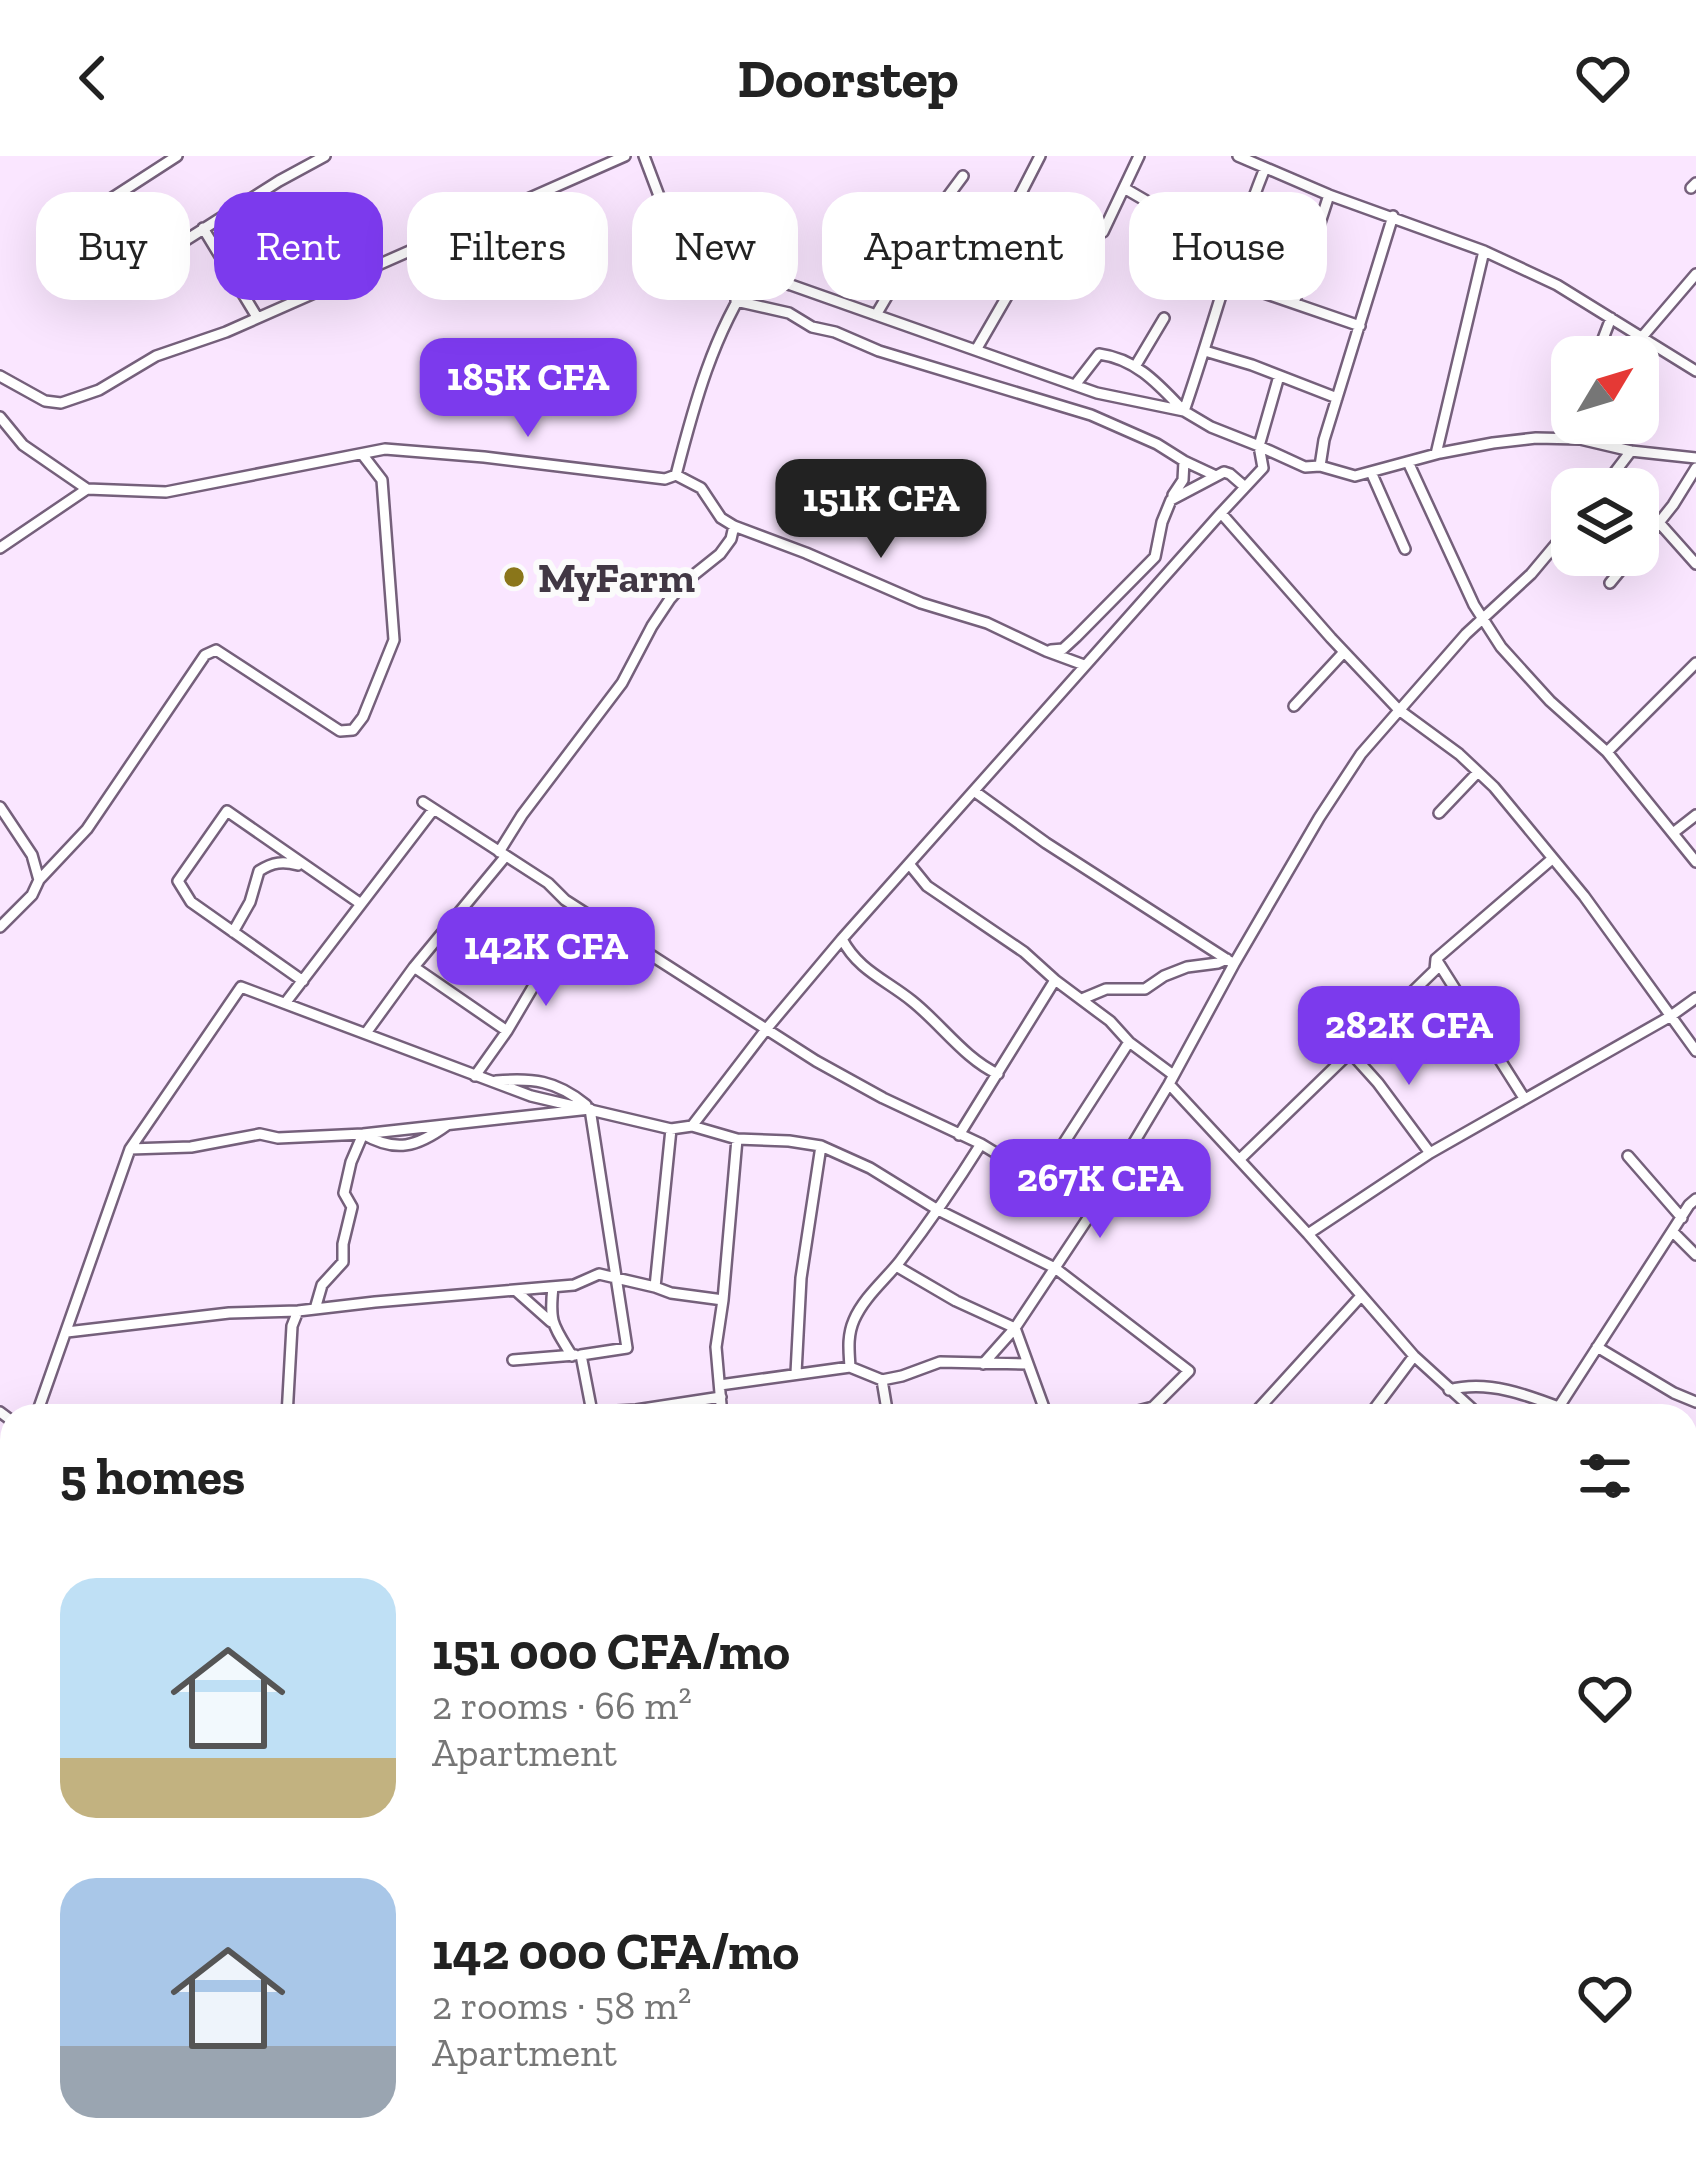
<!DOCTYPE html>
<html lang="en">
<head>
<meta charset="utf-8">
<style>
	:root { --surface:#fff; --page:#f2f2f2; --text:#222; --muted:#767676; --accent:#7c3aed }
	body { margin:0; font-family:"Zilla Slab",serif; background:var(--page); color:var(--text); height:100vh; display:flex; flex-direction:column; font-size:45px; white-space:nowrap }
	* { box-sizing:border-box; margin:0 }
	p { font-size:39px; color:var(--muted) }
	.icon { flex:none; width:66px; height:66px; fill:none; stroke:currentColor; stroke-width:2; stroke-linecap:round; stroke-linejoin:round }
	.map { position:relative; flex:1; overflow:hidden }
	.drawer { position:absolute; left:0px; top:1248px; width:1698px; height:768px; display:flex; flex-direction:column; background:var(--surface); border-radius:36px 36px 0 0; box-shadow:0 12px 48px #0002 }
	.drawer>* { flex:none }
	.hud { position:absolute; left:36px; top:36px; width:1626px; height:108px; display:flex; gap:24px }
	.needle { width:78px; rotate:52deg }
	.buttons { position:absolute; left:1551px; top:180px; display:grid; gap:24px }
	.buttons a { display:grid; place-items:center; width:108px; height:108px; border-radius:24px; background:var(--surface); box-shadow:0 12px 48px #0002; font-size:60px }
	.price { position:absolute; translate:-50% -102px; padding:0 27px; border-radius:24px; background:var(--accent); color:#fff; font-size:39px; line-height:78px; filter:drop-shadow(0 3px 6px #0008) }
	.price::after { content:''; position:absolute; left:50%; top:72px; width:36px; height:27px; margin-left:-18px; background:inherit; clip-path:polygon(0 0,100% 0,50% 100%) }
	.price.current { background:#222; color:#fff }
	ul { padding:0; list-style:none }
	li { display:flex; align-items:center; gap:36px; height:300px; padding:0 60px }
	li span { display:grid; place-items:center; flex:none; width:336px; height:240px; border-radius:36px; color:#555 }
	li>.icon { margin-inline-start:auto }
	span .icon { width:144px; height:144px; fill:#fffc; stroke-width:1 }
	li b { font-size:51px }
	h2 { display:flex; justify-content:space-between; align-items:center; height:144px; padding:0 60px; font-size:51px }
	.pill { padding:0 42px; border-radius:36px; background:var(--surface); box-shadow:0 12px 48px #0002; font-size:42px; line-height:108px }
	.pill.current { background:var(--accent); color:#fff }
	header { display:flex; justify-content:space-between; align-items:center; height:156px; padding:0 60px; background:var(--surface); font-size:54px; font-weight:800 }
	.map>svg:first-child { display:block }
</style>
</head>
<body>
<header><svg class="icon" aria-label="back" viewBox="0 0 24 24"><path d="M15 5l-7 7 7 7"/></svg>Doorstep<svg class="icon" aria-label="heart" viewBox="0 0 24 24"><path d="M12 20l-8-8c-3-5 5-10 8-4 3-6 11-1 8 4z"/></svg></header>
<div class="map">
<svg width="1696" height="2016" viewBox="0 0 1696 2016">
	<rect width="100%" height="100%" fill="#fae6ff"/>
	<g fill="none" stroke-linecap="round" stroke-linejoin="round">
		<defs>
			<path id="minor" d="M 644,0 L 670,69 L 688,94 L 710,105 L 791,129 L 1097,237 L 1184,255 L 1211,271 L 1259,290 L 1263,312 L 1221,357 L 1331,482 L 1399,554 L 1459,598 L 1494,631 L 1584,740 L 1696,895
				M 1238,0 L 1329,39 L 1484,95 L 1557,129 L 1696,215
				M 1124,32 L 1234,96
				M 1691,32 L 1696,27
				M 257,39 L 318,133
				M 1020,39 L 1040,0
				M 89,57 L 177,0
				M 203,72 L 257,161
				M 1103,76 L 1139,0
				M 153,105 L 279,25 L 325,0
				M 1226,124 L 1360,170
				M 736,145 L 789,157 L 812,171 L 835,176 L 879,195 L 1091,259 L 1157,288 L 1184,305 L 1214,319
				M 1294,147 L 1329,39
				M 876,159 L 937,55 L 963,20
				M 1642,181 L 1696,118
				M 976,194 L 1021,116
				M 1205,195 L 1252,209 L 1337,242
				M 1596,201 L 1611,162
				M 1136,209 L 1164,162
				M 0,220 L 45,245 L 61,247 L 99,234 L 156,200 L 226,176 L 625,0
				M 1279,220 L 1259,290 L 1305,311 L 1320,310 L 1355,320 L 1440,297 L 1493,287 L 1536,282 L 1580,283 L 1631,295 L 1696,302
				M 1075,229 L 1099,198 C 1137,203 1159,229 1184,255 C 1212,174 1233,92 1265,12
				M 0,261 L 23,289 L 87,333
				M 1436,298 L 1484,95
				M 1408,306 L 1474,449 L 1501,491 L 1550,545 L 1607,596 L 1696,706
				M 1320,310 L 1324,284 L 1393,60
				M 1371,316 L 1405,393
				M 1614,318 L 1629,333
				M 676,319 C 694,249 713,178 754,118
				M 1602,333 L 1631,295
				M 1173,339 L 1183,324 L 1184,305
				M 1638,343 L 1696,408
				M 0,392 L 87,333 L 166,336 L 385,293 L 484,301 L 665,323 L 676,319 L 701,332 L 721,362 L 734,370 L 806,397 L 921,447 L 987,467 L 1046,495 L 1084,509
				M 1638,393 L 1673,349 L 1696,312
				M 1610,427 L 1633,399
				M 1051,494 L 1063,493 L 1076,481 L 1155,401 L 1162,366 L 1171,344 L 1224,316 L 1230,318 L 1245,331
				M 1294,550 L 1344,496
				M 1607,596 L 1696,507
				M 974,635 L 1046,687 L 1234,808
				M 423,646 L 548,727 L 565,744 L 816,905 L 883,942 L 981,988 L 1040,1024 L 1096,1050
				M 0,651 L 32,699 L 39,724 L 32,739 L 0,771
				M 1439,657 L 1478,616
				M 1673,677 L 1696,659
				M 499,696 L 522,659 L 622,527 L 652,470 L 670,443 L 685,426 L 720,398 L 731,383 L 734,370
				M 910,709 L 927,730 L 1024,796 L 1055,824 L 1110,865 L 1129,886 L 1172,918
				M 39,724 L 87,673 L 205,499 L 216,494 L 340,575 L 353,574 L 363,561 L 394,484 L 382,324 L 362,298
				M 462,756 L 543,814
				M 233,776 L 250,746 L 259,715 C 273,706 283,705 298,709
				M 842,783 C 858,814 886,824 912,845 C 941,868 965,903 998,918
				M 1436,803 L 1524,942
				M 414,811 L 507,875
				M 303,825 L 191,746 L 178,725 L 227,655 L 361,748
				M 1082,843 L 1106,833 L 1145,833 L 1164,820 L 1187,811 L 1218,807 L 1227,803
				M 286,846 L 433,654
				M 366,877 L 414,811 L 505,701
				M 1351,897 L 1378,927 L 1430,997
				M 475,920 L 507,875 L 543,814 L 560,803 L 574,784 L 592,775 L 611,771
				M 496,925 C 532,922 556,924 586,949
				M 1169,928 L 1308,1078 L 1414,1200 L 1480,1260
				M 692,970 L 768,871 L 842,783 L 1221,357
				M 959,979 L 1055,824
				M 130,993 L 191,991 L 260,978 L 278,982 L 363,978 L 590,953 L 627,1192 L 581,1199 L 592,1256
				M 1628,1000 L 1682,1062
				M 1240,1003 L 1435,814 L 1436,803 L 1552,703
				M 1040,1024 L 1129,886
				M 1673,1076 L 1696,1099
				M 1308,1078 L 1430,997 L 1671,860 L 1696,842
				M 896,1110 L 956,1145 L 1015,1172 L 1047,1260
				M 553,1131 C 549,1167 553,1169 572,1200
				M 655,1131 L 671,973
				M 515,1134 L 551,1166
				M 723,1144 L 737,983
				M 315,1153 L 322,1129 L 343,1106 L 343,1088 L 352,1051 L 344,1037 L 351,1006 L 363,978 C 396,997 417,991 447,969
				M 67,1176 L 229,1157 L 298,1155 L 375,1146 L 574,1129 L 599,1118 L 655,1131 L 671,1137 L 723,1144 L 716,1191 L 722,1260
				M 1597,1191 L 1674,1237 L 1696,1246
				M 513,1204 L 575,1199
				M 983,1208 L 1015,1172 L 1096,1050 L 1169,928 L 1234,808 L 1319,662 L 1361,598 L 1466,478 L 1531,418 L 1572,369
				M 850,1211 C 849,1195 847,1180 854,1164 C 864,1141 885,1124 900,1105 C 929,1067 956,1028 981,988
				M 796,1217 L 801,1122 L 821,990
				M 882,1224 L 888,1260
				M 720,1229 L 850,1211 L 882,1224 L 902,1220 L 940,1206 L 1028,1208
				M 1449,1234 C 1494,1222 1539,1244 1582,1260
				M 0,1256 L 12,1265
				M 36,1260 L 130,993 L 241,831 L 531,940 L 671,973 L 692,970 L 737,983 L 789,985 L 821,990 L 870,1012 L 938,1054 L 1055,1112 L 1189,1215 L 1153,1251 L 1156,1260
				M 287,1260 L 292,1170 L 298,1155
				M 519,1260 L 636,1254 L 721,1241
				M 1119,1260 L 1153,1251
				M 1252,1260 L 1361,1140
				M 1369,1260 L 1414,1200
				M 1553,1260 L 1689,1049 L 1696,1043
				M 1686,1299 L 1696,1302
				M 0,1345 L 12,1325
				M 1686,1417 L 1696,1424
				M 1686,1509 L 1696,1519
				M 0,1515 L 12,1530
				M 1686,1587 L 1696,1579
				M 0,1600 L 12,1595
				M 0,1629 L 12,1645
				M 0,1752 L 12,1773
				M 0,1892 L 12,1884
				M 0,1923 L 12,1938
				M 1686,1933 L 1696,1918
				M 65,2004 L 75,2016
				M 330,2004 L 341,2016
				M 462,2004 L 472,2016
				M 564,2004 L 574,2016
				M 858,2004 L 867,2016
				M 1192,2004 L 1211,2016
				M 1396,2004 L 1399,2016
				M 1525,2004 L 1539,2016
				M 732,2016 L 745,2004
				M 978,2016 L 985,2004
				M 1179,2016 L 1186,2004
				M 1410,2016 L 1418,2004
				M 1626,2016 L 1635,2004"/>
		</defs>
		<use href="#minor" stroke="#75607b" stroke-width="14"/>
		<use href="#minor" stroke="#fff" stroke-width="9"/>
	</g>
	<circle fill="#8a761a" stroke="#fbfbfb" stroke-width="4.5" cx="514" cy="421" r="12"/>
	<g text-anchor="middle" dominant-baseline="central" stroke-width="12" stroke-linejoin="round" paint-order="stroke">
		<g font-size="42" font-weight="bold" fill="#413744" stroke="#fbfbfb" text-anchor="start">
			<text x="538" y="421">MyFarm</text>
		</g>
	</g>
</svg>
<div class="buttons">
<a><svg class="needle" viewBox="-14 -14 28 28"><path d="M0-13l5 13h-10z" fill="#e53935"/><path d="M0 13l5-13h-10z" fill="#767676"/></svg></a>
<a><svg class="icon" aria-label="layers" viewBox="0 0 24 24"><path d="M12 4l9 5-9 5-9-5zM3 14l9 5 9-5"/></svg></a>
</div>
<b class="price" style="left:528px;top:284px">185K CFA</b>
<b class="price current" style="left:881px;top:405px">151K CFA</b>
<b class="price" style="left:546px;top:853px">142K CFA</b>
<b class="price" style="left:1409px;top:932px">282K CFA</b>
<b class="price" style="left:1100px;top:1085px">267K CFA</b>
<div class="hud">
<a class="pill">Buy</a>
<a class="pill current">Rent</a>
<a class="pill">Filters</a>
<a class="pill">New</a>
<a class="pill">Apartment</a>
<a class="pill">House</a>
</div>
<section class="drawer">
<h2>5 homes<svg class="icon" aria-label="filters" viewBox="0 0 24 24"><path d="M4 7h16M4 17h16"/><circle cx="9" cy="7" r="2"/><circle cx="15" cy="17" r="2"/></svg></h2>
<ul>
<li><span style="background:linear-gradient(#bfe0f5 75%,#c2b280 0)"><svg class="icon" aria-label="home" viewBox="0 0 24 24"><path d="M3 11l9-7 9 7M6 9v11h12V9"/></svg></span><div><b>151 000 CFA/mo</b><p>2 rooms · 66 m²</p><p>Apartment</p></div><svg class="icon" aria-label="heart" viewBox="0 0 24 24"><path d="M12 20l-8-8c-3-5 5-10 8-4 3-6 11-1 8 4z"/></svg></li>
<li><span style="background:linear-gradient(#a9c7e8 70%,#9aa5b1 0)"><svg class="icon" aria-label="home" viewBox="0 0 24 24"><path d="M3 11l9-7 9 7M6 9v11h12V9"/></svg></span><div><b>142 000 CFA/mo</b><p>2 rooms · 58 m²</p><p>Apartment</p></div><svg class="icon" aria-label="heart" viewBox="0 0 24 24"><path d="M12 20l-8-8c-3-5 5-10 8-4 3-6 11-1 8 4z"/></svg></li>
</ul>
</section>
</div>
</body>
</html>
